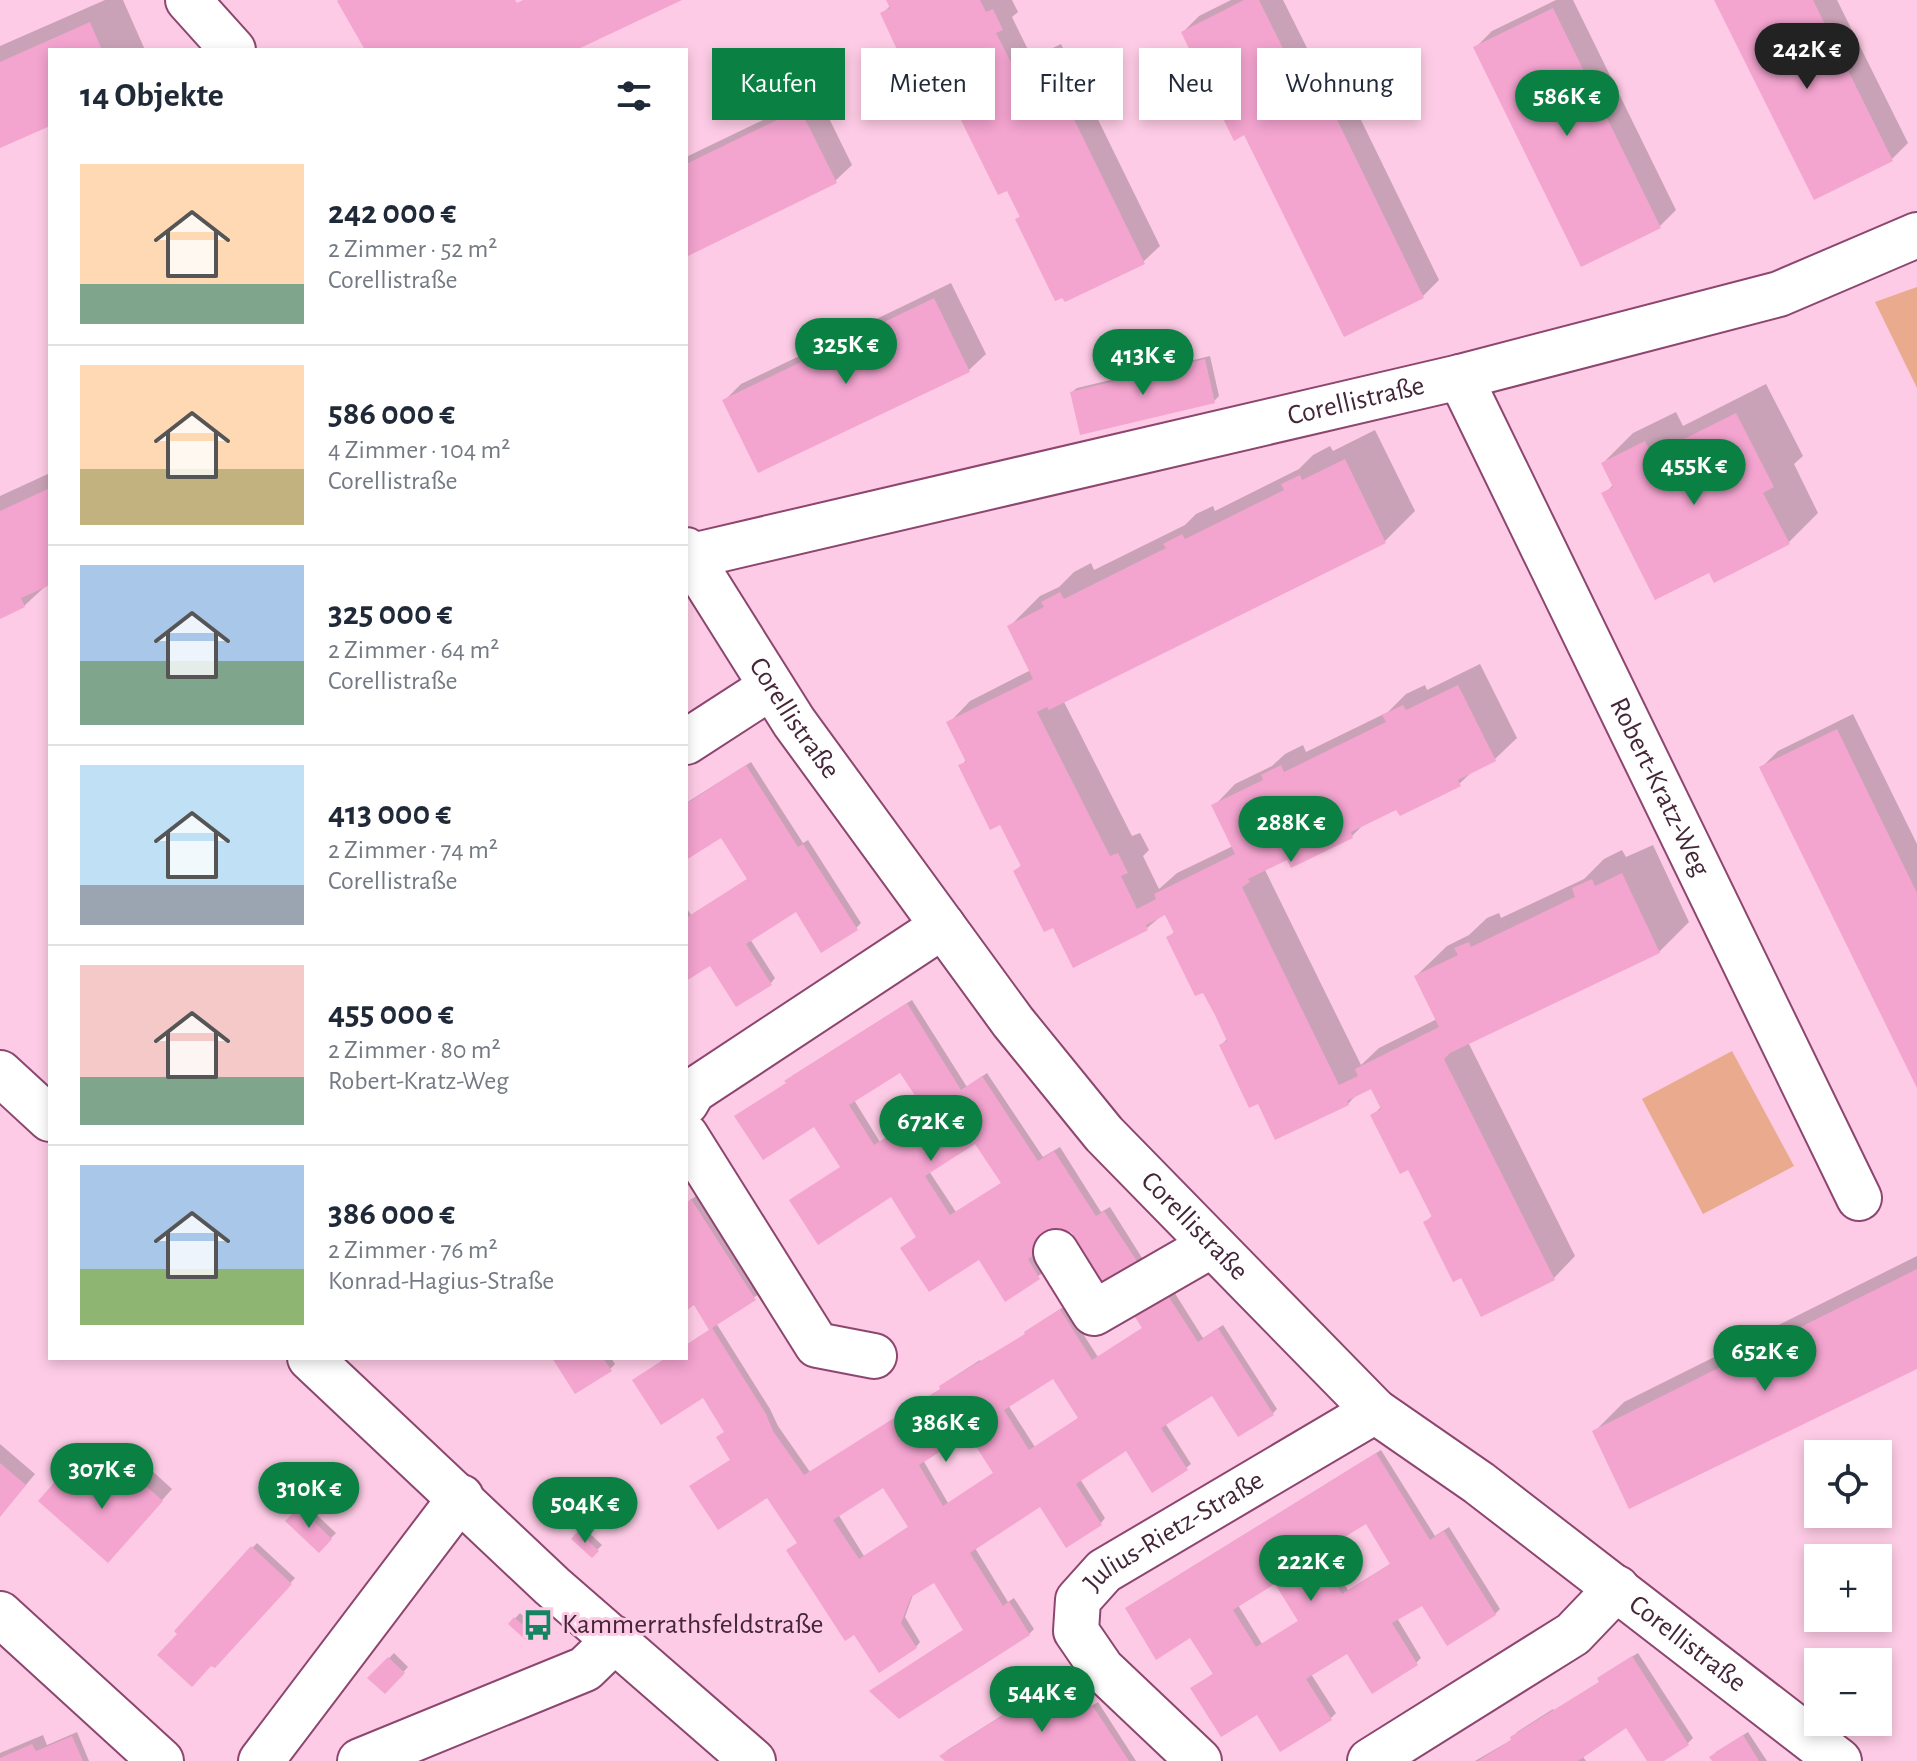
<!DOCTYPE html>
<html lang="de">
<head>
<meta charset="utf-8">
<style>
	:root { --surface:#fff; --page:#f2f2f3; --text:#1f2937; --muted:#747a83; --line:#e0e1e3; --accent:#0b8043 }
	body { margin:0; font-family:"Alegreya Sans",sans-serif; background:var(--page); color:var(--text); height:100vh; display:flex; flex-direction:column; font-size:30px; white-space:nowrap }
	* { box-sizing:border-box; margin:0 }
	p { font-size:26px; color:var(--muted) }
	.icon { flex:none; width:44px; height:44px; fill:none; stroke:currentColor; stroke-width:2; stroke-linecap:round; stroke-linejoin:round }
	.map { position:relative; flex:1; overflow:hidden }
	.sheet { position:absolute; left:48px; top:48px; width:640px; height:1312px; display:flex; flex-direction:column; background:var(--surface); border-radius:0px; box-shadow:0 4px 12px #0003 }
	.sheet>* { flex:none }
	.banner { position:absolute; left:712px; top:48px; width:760px; height:72px; display:flex; gap:16px }
	.buttons { position:absolute; left:1804px; top:1440px; display:grid; gap:16px }
	.buttons a { display:grid; place-items:center; width:88px; height:88px; border-radius:0px; background:var(--surface); box-shadow:0 4px 12px #0003; font-size:40px }
	.price { position:absolute; translate:-50% -68px; padding:0 18px; border-radius:28px; background:var(--accent); color:#fff; font-size:26px; line-height:52px; filter:drop-shadow(0 2px 4px #0008) }
	.price::after { content:''; position:absolute; left:50%; top:48px; width:24px; height:18px; margin-left:-12px; background:inherit; clip-path:polygon(0 0,100% 0,50% 100%) }
	.price.current { background:#222; color:#fff }
	ul { padding:0; list-style:none }
	li { display:flex; align-items:center; gap:24px; height:200px; padding:0 32px }
	li+li { border-top:2px solid var(--line) }
	li span { display:grid; place-items:center; flex:none; width:224px; height:160px; border-radius:0px; color:#555 }
	li>.icon { margin-inline-start:auto }
	span .icon { width:96px; height:96px; fill:#fffc; stroke-width:1 }
	li b { font-size:34px }
	h2 { display:flex; justify-content:space-between; align-items:center; height:96px; padding:0 32px; font-size:34px }
	.tag { padding:0 28px; border-radius:0px; background:var(--surface); box-shadow:0 4px 12px #0003; font-size:28px; line-height:72px }
	.tag.current { background:var(--accent); color:#fff }
	.map>svg:first-child { display:block }
</style>
</head>
<body>
<div class="map">
<svg width="1917" height="1761" viewBox="0 0 1917 1761">
	<rect width="100%" height="100%" fill="#fdcbe5"/>
	<path fill="#e9aa8e" d="M 1917,287 L 1917,388 L 1875,302 Z
		M 1732,1051 L 1794,1166 L 1703,1214 L 1642,1099 Z"/>
	<path fill="#0003" fill-rule="evenodd" d="M 105,0 L 123,0 L 145,50 L 50,50 L 50,124 L 0,146 L 0,46 Z
		M 889,0 L 1012,0 L 1018,12 L 1012,17 L 1032,58 L 1061,44 L 1160,246 L 1143,262 L 1017,220 L 1021,215 L 1008,188 L 954,101 L 917,73 L 882,14 L 891,5 Z
		M 1231,0 L 1283,0 L 1327,88 L 1342,81 L 1439,280 L 1423,296 L 1245,133 L 1183,32 L 1199,16 Z
		M 1556,0 L 1573,0 L 1676,210 L 1660,226 L 1476,47 L 1492,31 Z
		M 1716,0 L 1837,0 L 1908,143 L 1892,159 Z
		M 817,94 L 852,165 L 835,181 L 686,254 L 686,157 Z
		M 951,283 L 986,354 L 969,370 L 759,471 L 725,400 L 741,384 Z
		M 1210,356 L 1219,396 L 1214,401 L 1072,392 L 1077,388 Z
		M 1766,384 L 1803,456 L 1794,464 L 1818,513 L 1788,543 L 1709,571 L 1604,494 L 1614,484 L 1603,463 L 1633,433 L 1676,412 L 1683,426 Z
		M 1375,430 L 1415,511 L 1385,541 L 1063,700 L 1132,836 L 1140,833 L 1149,850 L 1143,856 L 1159,889 L 1177,873 L 1233,846 L 1214,806 L 1235,784 L 1272,766 L 1285,754 L 1303,745 L 1306,752 L 1388,712 L 1406,694 L 1425,685 L 1427,690 L 1480,664 L 1517,738 L 1495,759 L 1474,770 L 1459,784 L 1397,807 L 1366,822 L 1352,836 L 1288,857 L 1265,870 L 1361,1065 L 1379,1048 L 1437,1019 L 1416,976 L 1447,946 L 1469,935 L 1487,918 L 1499,913 L 1501,918 L 1584,879 L 1604,859 L 1622,850 L 1626,857 L 1653,845 L 1689,922 L 1659,952 L 1468,1042 L 1575,1256 L 1554,1278 L 1462,1275 L 1426,1222 L 1433,1215 L 1409,1167 L 1373,1115 L 1382,1106 L 1372,1086 L 1358,1093 L 1348,1104 L 1259,1101 L 1221,1045 L 1228,1038 L 1217,1014 L 1168,938 L 1175,931 L 1166,912 L 1147,928 L 1054,925 L 1016,871 L 1022,864 L 1001,822 L 961,766 L 967,759 L 949,723 L 970,701 L 1031,670 L 1010,626 L 1040,596 L 1059,587 L 1074,572 L 1091,563 L 1094,570 L 1185,525 L 1196,514 L 1213,506 L 1215,511 L 1299,469 L 1313,455 L 1330,446 L 1333,451 Z
		M 50,473 L 50,582 L 24,606 L 0,617 L 0,496 Z
		M 1853,714 L 1917,844 L 1917,1084 L 1762,767 L 1778,751 Z
		M 751,762 L 803,843 L 808,840 L 861,923 L 856,928 L 796,909 L 750,939 L 775,978 L 771,983 L 711,963 L 686,979 L 686,907 L 691,915 L 749,878 L 721,835 L 686,858 L 686,803 Z
		M 912,1000 L 967,1087 L 987,1073 L 1043,1157 L 1060,1147 L 1101,1212 L 1110,1207 L 1149,1269 L 1071,1229 L 1032,1254 L 1044,1272 L 1005,1299 L 979,1257 L 891,1194 L 842,1166 L 788,1082 L 792,1076 ZM 901,1070 L 927,1111 L 880,1142 L 854,1100 ZM 976,1141 L 1003,1182 L 956,1212 L 929,1171 Z
		M 696,1196 L 759,1294 L 716,1323 L 770,1409 L 778,1426 L 810,1472 L 942,1388 L 946,1382 L 980,1360 L 982,1363 L 1027,1333 L 1031,1328 L 1065,1306 L 1098,1357 L 1144,1327 L 1171,1287 L 1203,1338 L 1223,1325 L 1277,1409 L 1272,1414 L 1212,1393 L 1165,1423 L 1191,1464 L 1186,1468 L 1127,1449 L 1080,1479 L 1105,1518 L 1101,1523 L 1041,1504 L 975,1548 L 1008,1602 L 1014,1598 L 1034,1629 L 1029,1634 L 872,1691 L 965,1629 L 935,1580 L 914,1592 L 905,1617 L 920,1642 L 916,1647 L 798,1542 L 768,1495 L 696,1482 L 732,1459 L 726,1431 L 704,1395 L 635,1380 L 666,1358 L 686,1358 L 686,1345 L 711,1329 L 695,1303 L 686,1308 L 686,1203 ZM 1053,1376 L 1080,1417 L 1035,1447 L 1008,1405 ZM 969,1431 L 995,1472 L 948,1503 L 923,1460 ZM 884,1485 L 910,1526 L 864,1556 L 838,1514 Z
		M 1917,1256 L 1917,1367 L 1594,1432 L 1624,1402 Z
		M 555,1358 L 611,1358 L 615,1364 L 610,1369 Z
		M 0,1444 L 35,1474 L 0,1516 Z
		M 1381,1450 L 1435,1536 L 1449,1527 L 1500,1609 L 1495,1614 L 1423,1603 L 1397,1618 L 1421,1658 L 1416,1663 L 1348,1651 L 1311,1674 L 1336,1713 L 1331,1718 L 1258,1712 L 1193,1688 L 1214,1673 L 1191,1635 L 1132,1604 ZM 1366,1521 L 1392,1563 L 1348,1590 L 1321,1549 ZM 1276,1581 L 1300,1620 L 1262,1644 L 1238,1605 Z
		M 138,1458 L 172,1489 L 119,1549 L 41,1501 L 78,1461 L 110,1489 Z
		M 305,1504 L 336,1533 L 319,1550 L 288,1521 Z
		M 584,1528 L 602,1545 L 592,1555 L 574,1539 Z
		M 257,1543 L 295,1578 L 214,1665 L 176,1631 Z
		M 520,1613 L 538,1630 L 529,1641 L 510,1624 Z
		M 394,1653 L 408,1667 L 385,1692 L 370,1678 Z
		M 1638,1653 L 1693,1738 L 1688,1743 L 1660,1761 L 1650,1761 L 1627,1725 L 1581,1754 L 1586,1761 L 1475,1761 L 1513,1739 L 1517,1732 L 1553,1709 L 1554,1711 L 1601,1681 L 1604,1674 Z
		M 1064,1676 L 1085,1710 L 1098,1702 L 1136,1761 L 948,1761 L 946,1751 Z
		M 77,1732 L 89,1761 L 0,1761 L 0,1753 L 43,1735 L 47,1745 Z
		M 1748,1732 L 1767,1761 L 1714,1761 L 1712,1757 L 1716,1752 Z"/>
	<path fill="#f3a4cf" fill-rule="evenodd" d="M 339,0 L 515,0 L 517,3 L 523,0 L 682,0 L 576,50 L 365,50 L 337,1 Z
		M 886,0 L 980,0 L 986,12 L 993,9 L 1003,30 L 996,33 L 1016,72 L 1044,58 L 1145,264 L 1065,302 L 1062,298 L 1055,301 L 1015,219 L 1020,217 L 1007,191 L 998,195 L 953,104 L 940,110 L 937,104 L 931,108 L 926,98 L 920,101 L 909,78 L 915,75 L 910,64 L 905,67 L 880,13 L 890,8 Z
		M 1244,0 L 1259,0 L 1310,103 L 1325,95 L 1424,298 L 1344,337 L 1244,135 L 1234,141 L 1181,32 Z
		M 1714,0 L 1813,0 L 1893,161 L 1814,200 Z
		M 1553,8 L 1661,228 L 1581,267 L 1473,47 Z
		M 90,22 L 102,50 L 50,50 L 50,126 L 0,148 L 0,62 Z
		M 800,109 L 837,183 L 686,257 L 686,164 Z
		M 934,298 L 970,372 L 758,473 L 722,400 Z
		M 1205,359 L 1215,403 L 1080,435 L 1070,392 Z
		M 1736,413 L 1774,487 L 1763,493 L 1790,544 L 1714,583 L 1709,573 L 1655,600 L 1601,493 L 1613,487 L 1601,463 L 1645,441 L 1652,455 Z
		M 1345,459 L 1386,543 L 1049,710 L 1047,707 L 1037,712 L 1110,856 L 1118,853 L 1128,873 L 1121,876 L 1137,909 L 1156,899 L 1154,894 L 1235,854 L 1211,805 L 1263,780 L 1261,775 L 1281,765 L 1284,772 L 1386,722 L 1382,715 L 1403,705 L 1406,710 L 1458,685 L 1496,761 L 1458,780 L 1461,786 L 1441,796 L 1400,816 L 1396,810 L 1351,832 L 1353,838 L 1291,868 L 1287,860 L 1248,879 L 1250,882 L 1242,887 L 1339,1085 L 1358,1076 L 1355,1069 L 1439,1027 L 1414,976 L 1458,955 L 1454,948 L 1469,942 L 1471,947 L 1575,897 L 1572,888 L 1592,879 L 1595,886 L 1622,873 L 1660,953 L 1450,1053 L 1444,1059 L 1555,1280 L 1481,1317 L 1461,1278 L 1453,1282 L 1423,1222 L 1432,1217 L 1408,1170 L 1400,1174 L 1370,1115 L 1381,1109 L 1371,1089 L 1347,1101 L 1349,1105 L 1275,1140 L 1258,1104 L 1249,1108 L 1219,1045 L 1227,1041 L 1215,1015 L 1203,993 L 1195,996 L 1166,937 L 1174,933 L 1165,915 L 1146,925 L 1148,930 L 1073,968 L 1053,928 L 1044,932 L 1013,871 L 1021,866 L 1000,825 L 990,830 L 958,765 L 966,762 L 946,722 L 1033,679 L 1007,626 L 1044,607 L 1041,602 L 1060,592 L 1064,599 L 1166,548 L 1163,544 L 1182,534 L 1185,539 L 1284,490 L 1281,484 L 1300,475 L 1302,480 Z
		M 50,488 L 50,585 L 21,598 L 25,607 L 0,619 L 0,511 Z
		M 1837,729 L 1917,893 L 1917,1088 L 1759,767 Z
		M 746,765 L 798,847 L 803,844 L 858,930 L 821,953 L 796,912 L 746,944 L 772,985 L 736,1007 L 710,966 L 686,981 L 686,918 L 747,879 L 721,838 L 686,860 L 686,804 Z
		M 907,1003 L 961,1090 L 982,1076 L 1038,1161 L 1054,1151 L 1096,1216 L 1104,1211 L 1146,1275 L 1112,1297 L 1071,1232 L 1028,1259 L 1040,1279 L 1005,1302 L 979,1260 L 929,1292 L 900,1248 L 916,1237 L 891,1197 L 818,1245 L 789,1200 L 840,1167 L 814,1127 L 763,1160 L 734,1116 L 786,1083 L 784,1081 ZM 900,1073 L 926,1112 L 874,1145 L 849,1105 ZM 975,1144 L 1001,1183 L 950,1215 L 925,1176 Z
		M 691,1199 L 756,1300 L 712,1328 L 766,1414 L 773,1431 L 804,1475 L 940,1389 L 939,1386 L 1025,1334 L 1024,1332 L 1060,1309 L 1092,1360 L 1142,1328 L 1132,1312 L 1165,1291 L 1198,1342 L 1218,1328 L 1274,1415 L 1238,1437 L 1212,1396 L 1161,1428 L 1188,1470 L 1152,1493 L 1126,1451 L 1076,1484 L 1102,1525 L 1066,1548 L 1040,1507 L 970,1553 L 1003,1606 L 1009,1601 L 1030,1635 L 899,1719 L 869,1691 L 963,1630 L 934,1583 L 911,1597 L 901,1623 L 917,1648 L 879,1673 L 854,1635 L 845,1641 L 786,1550 L 797,1543 L 767,1498 L 718,1530 L 689,1486 L 730,1460 L 716,1437 L 724,1432 L 703,1398 L 661,1425 L 632,1380 L 666,1358 L 686,1358 L 686,1345 L 709,1330 L 694,1305 L 686,1311 L 686,1203 ZM 1053,1379 L 1078,1418 L 1029,1450 L 1004,1410 ZM 968,1434 L 993,1473 L 943,1506 L 919,1465 ZM 883,1488 L 908,1527 L 859,1559 L 833,1520 Z
		M 1917,1269 L 1917,1369 L 1629,1509 L 1592,1431 Z
		M 552,1358 L 603,1358 L 612,1371 L 575,1394 Z
		M 1376,1453 L 1430,1540 L 1444,1531 L 1496,1615 L 1447,1646 L 1422,1606 L 1392,1623 L 1418,1665 L 1372,1694 L 1347,1654 L 1306,1679 L 1332,1720 L 1280,1752 L 1257,1715 L 1221,1737 L 1190,1688 L 1213,1674 L 1190,1638 L 1156,1660 L 1125,1608 ZM 1366,1524 L 1390,1564 L 1342,1594 L 1317,1554 ZM 1275,1584 L 1298,1621 L 1256,1647 L 1233,1610 Z
		M 0,1463 L 26,1485 L 0,1517 Z
		M 126,1468 L 163,1501 L 108,1563 L 38,1501 L 65,1470 L 99,1499 Z
		M 299,1507 L 332,1539 L 319,1553 L 285,1521 Z
		M 578,1531 L 599,1551 L 592,1558 L 571,1539 Z
		M 251,1546 L 292,1584 L 215,1668 L 211,1666 L 192,1687 L 157,1655 L 177,1634 L 174,1631 Z
		M 514,1617 L 535,1636 L 529,1643 L 508,1624 Z
		M 1632,1656 L 1689,1745 L 1664,1761 L 1647,1761 L 1626,1728 L 1578,1761 L 1478,1761 L 1511,1740 L 1510,1737 L 1599,1682 L 1597,1678 Z
		M 388,1657 L 405,1673 L 385,1694 L 367,1678 Z
		M 1058,1680 L 1080,1713 L 1092,1705 L 1129,1761 L 945,1761 L 939,1756 Z
		M 1743,1735 L 1759,1761 L 1712,1761 L 1709,1757 Z
		M 72,1736 L 83,1761 L 0,1761 L 0,1758 L 32,1744 L 36,1751 Z"/>
	<g fill="none" stroke-linecap="round" stroke-linejoin="round">
		<defs>
			<g id="minor">
				<path d="M 188,0 L 233,50"/>
				<path id="s1" d="M 1460,377 L 1859,1198"/>
				<path id="s2" d="M 686,550 L 794,722 L 1013,1022 L 1104,1134 L 1375,1411 L 1479,1483 L 1839,1761"/>
				<path id="s3" d="M 692,556 L 1460,377 L 1779,294 L 1917,235"/>
				<path d="M 686,742 L 771,687"/>
				<path d="M 686,1103 L 693,1091 L 943,926"/>
				<path d="M 686,1136 L 817,1345 L 874,1356"/>
				<path d="M 1056,1252 L 1094,1313 L 1212,1245"/>
				<path d="M 0,1614 L 161,1761"/>
				<path d="M 261,1761 L 461,1497"/>
				<path d="M 360,1761 L 585,1669 L 616,1639"/>
				<path id="s4" d="M 1199,1761 L 1102,1669 L 1076,1631 L 1078,1600 L 1104,1571 L 1375,1411"/>
				<path d="M 1370,1761 L 1573,1634 L 1617,1588"/>
			</g>
			<path id="major" d="M 0,1073 L 50,1119
				M 310,1358 L 552,1586 L 753,1761"/>
		</defs>
		<use href="#minor" stroke="#8c466f" stroke-width="48"/>
		<use href="#major" stroke="#8c466f" stroke-width="48"/>
		<use href="#minor" stroke="#fff" stroke-width="44"/>
		<use href="#major" stroke="#fff" stroke-width="44"/>
	</g>
	<defs>
		<symbol id="bus-bare" viewBox="-9 -9 18 18"><path d="M-5-6H5V4H4V6H2V4H-2V6H-4V4H-5ZM-3.5-4V0h7V-4ZM-3.5 1.2v1.5H-2V1.2ZM2 1.2v1.5H3.5V1.2Z" fill="#168462" stroke="#fdcbe5" stroke-width="2.5" paint-order="stroke"/></symbol>
	</defs>
	<g fill-rule="evenodd">
		<use href="#bus-bare" x="516" y="1603" width="44" height="44"/>
	</g>
	<g text-anchor="middle" dominant-baseline="central" stroke-width="6" stroke-linejoin="round" paint-order="stroke">
		<g font-size="28" fill="#452638" stroke="#fdcbe5">
			<text stroke="none"><textPath href="#s3" startOffset="682">Corellistraße</textPath></text>
			<text stroke="none"><textPath href="#s2" startOffset="200">Corellistraße</textPath></text>
			<text stroke="none"><textPath href="#s1" startOffset="456">Robert-Kratz-Weg</textPath></text>
			<text stroke="none"><textPath href="#s2" startOffset="848">Corellistraße</textPath></text>
			<text stroke="none"><textPath href="#s4" startOffset="330">Julius-Rietz-Straße</textPath></text>
			<text stroke="none"><textPath href="#s2" startOffset="1496">Corellistraße</textPath></text>
		</g>
		<g font-size="28" fill="#452638" stroke="#fdcbe5" text-anchor="start">
			<text x="562" y="1625">Kammerrathsfeldstraße</text>
		</g>
	</g>
</svg>
<div class="buttons">
<a><svg class="icon" aria-label="locate" viewBox="0 0 24 24"><circle cx="12" cy="12" r="6"/><path d="M12 2v4M12 18v4M2 12h4M18 12h4"/></svg></a>
<a>+</a>
<a>−</a>
</div>
<b class="price current" style="left:1807px;top:91px">242K €</b>
<b class="price" style="left:1567px;top:138px">586K €</b>
<b class="price" style="left:846px;top:386px">325K €</b>
<b class="price" style="left:1143px;top:397px">413K €</b>
<b class="price" style="left:1694px;top:507px">455K €</b>
<b class="price" style="left:1291px;top:864px">288K €</b>
<b class="price" style="left:931px;top:1163px">672K €</b>
<b class="price" style="left:1765px;top:1393px">652K €</b>
<b class="price" style="left:946px;top:1464px">386K €</b>
<b class="price" style="left:102px;top:1511px">307K €</b>
<b class="price" style="left:309px;top:1530px">310K €</b>
<b class="price" style="left:585px;top:1545px">504K €</b>
<b class="price" style="left:1311px;top:1603px">222K €</b>
<b class="price" style="left:1042px;top:1734px">544K €</b>
<div class="banner">
<a class="tag current">Kaufen</a>
<a class="tag">Mieten</a>
<a class="tag">Filter</a>
<a class="tag">Neu</a>
<a class="tag">Wohnung</a>
</div>
<section class="sheet">
<h2>14 Objekte<svg class="icon" aria-label="filters" viewBox="0 0 24 24"><path d="M4 7h16M4 17h16"/><circle cx="9" cy="7" r="2"/><circle cx="15" cy="17" r="2"/></svg></h2>
<ul>
<li><span style="background:linear-gradient(#ffd9b3 75%,#7fa58c 0)"><svg class="icon" aria-label="home" viewBox="0 0 24 24"><path d="M3 11l9-7 9 7M6 9v11h12V9"/></svg></span><div><b>242 000 €</b><p>2 Zimmer · 52 m²</p><p>Corellistraße</p></div></li>
<li><span style="background:linear-gradient(#ffd9b3 65%,#c2b280 0)"><svg class="icon" aria-label="home" viewBox="0 0 24 24"><path d="M3 11l9-7 9 7M6 9v11h12V9"/></svg></span><div><b>586 000 €</b><p>4 Zimmer · 104 m²</p><p>Corellistraße</p></div></li>
<li><span style="background:linear-gradient(#a9c7e8 60%,#7fa58c 0)"><svg class="icon" aria-label="home" viewBox="0 0 24 24"><path d="M3 11l9-7 9 7M6 9v11h12V9"/></svg></span><div><b>325 000 €</b><p>2 Zimmer · 64 m²</p><p>Corellistraße</p></div></li>
<li><span style="background:linear-gradient(#bfe0f5 75%,#9aa5b1 0)"><svg class="icon" aria-label="home" viewBox="0 0 24 24"><path d="M3 11l9-7 9 7M6 9v11h12V9"/></svg></span><div><b>413 000 €</b><p>2 Zimmer · 74 m²</p><p>Corellistraße</p></div></li>
<li><span style="background:linear-gradient(#f6c9c9 70%,#7fa58c 0)"><svg class="icon" aria-label="home" viewBox="0 0 24 24"><path d="M3 11l9-7 9 7M6 9v11h12V9"/></svg></span><div><b>455 000 €</b><p>2 Zimmer · 80 m²</p><p>Robert-Kratz-Weg</p></div></li>
<li><span style="background:linear-gradient(#a9c7e8 65%,#8fb573 0)"><svg class="icon" aria-label="home" viewBox="0 0 24 24"><path d="M3 11l9-7 9 7M6 9v11h12V9"/></svg></span><div><b>386 000 €</b><p>2 Zimmer · 76 m²</p><p>Konrad-Hagius-Straße</p></div></li>
</ul>
</section>
</div>
</body>
</html>
